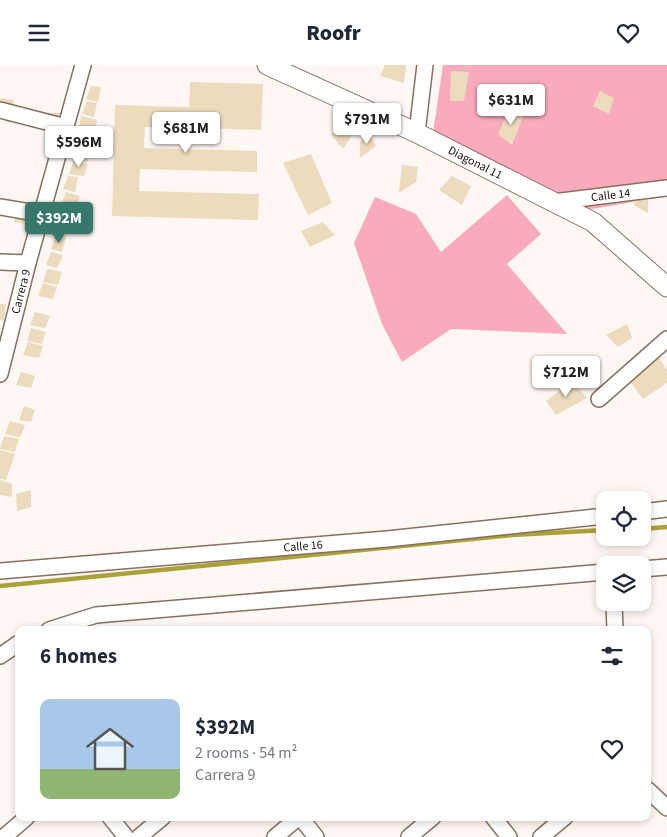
<!DOCTYPE html>
<html lang="en">
<head>
<meta charset="utf-8">
<style>
	:root { --surface:#fff; --page:#f6f6f7; --text:#1f2937; --muted:#747a83; --accent:#36786a }
	body { margin:0; font-family:"Source Sans 3",sans-serif; background:var(--page); color:var(--text); height:100vh; display:flex; flex-direction:column; font-size:19px; white-space:nowrap }
	* { box-sizing:border-box; margin:0 }
	p { font-size:16px; color:var(--muted) }
	.icon { flex:none; width:28px; height:28px; fill:none; stroke:currentColor; stroke-width:2; stroke-linecap:round; stroke-linejoin:round }
	.map { position:relative; flex:1; overflow:hidden }
	.panel { position:absolute; left:15px; top:561px; width:636px; height:195px; display:flex; flex-direction:column; background:var(--surface); border-radius:10px; box-shadow:0 2px 8px #0003 }
	.panel>* { flex:none }
	.buttons { position:absolute; left:596px; top:426px; display:grid; gap:10px }
	.buttons a { display:grid; place-items:center; width:55px; height:55px; border-radius:10px; background:var(--surface); box-shadow:0 2px 8px #0003; font-size:25px }
	.price { position:absolute; translate:-50% -42px; padding:0 11px; border-radius:5px; background:#fff; color:#222; font-size:16px; line-height:32px; filter:drop-shadow(0 1px 2px #0008) }
	.price::after { content:''; position:absolute; left:50%; top:30px; width:15px; height:11px; margin-left:-8px; background:inherit; clip-path:polygon(0 0,100% 0,50% 100%) }
	.price.current { background:var(--accent); color:#fff }
	ul { padding:0; list-style:none }
	li { display:flex; align-items:center; gap:15px; height:125px; padding:0 25px }
	li span { display:grid; place-items:center; flex:none; width:140px; height:100px; border-radius:10px; color:#555 }
	li>.icon { margin-inline-start:auto }
	span .icon { width:60px; height:60px; fill:#fffc; stroke-width:1 }
	li b { font-size:21px }
	h2 { display:flex; justify-content:space-between; align-items:center; height:60px; padding:0 25px; font-size:21px }
	header { display:flex; justify-content:space-between; align-items:center; height:65px; padding:0 25px; background:var(--surface); font-size:22px; font-weight:800 }
	.map>svg:first-child { display:block }
</style>
</head>
<body>
<header><svg class="icon" aria-label="menu" viewBox="0 0 24 24"><path d="M4 6h16M4 12h16M4 18h16"/></svg>Roofr<svg class="icon" aria-label="heart" viewBox="0 0 24 24"><path d="M12 20l-8-8c-3-5 5-10 8-4 3-6 11-1 8 4z"/></svg></header>
<div class="map">
<svg width="667" height="772" viewBox="0 0 667 772">
	<rect width="100%" height="100%" fill="#fef7f3"/>
	<path fill="#faabbb" d="M 443,0 L 667,0 L 667,131 L 563,149 L 432,74 Z
		M 507,130 L 541,169 L 507,199 L 567,269 L 451,264 L 402,297 L 382,259 L 354,178 L 375,132 L 416,149 L 441,187 Z"/>
	<g fill="none" stroke-linecap="round" stroke-linejoin="round">
		<path stroke="#aba139" stroke-width="4.5" d="M 642,464 L 667,462
			M 0,521 L 512,470 L 605,465"/>
	</g>
	<path fill="#eddbbe" d="M 385,0 L 406,0 L 404,18 L 380,11 Z
		M 451,6 L 469,7 L 464,36 L 450,36 Z
		M 190,17 L 263,19 L 261,65 L 145,62 L 144,83 L 257,86 L 257,107 L 140,104 L 139,126 L 259,129 L 258,155 L 112,151 L 115,40 L 189,42 Z
		M 91,21 L 101,22 L 98,37 L 86,34 Z
		M 600,26 L 614,33 L 609,49 L 593,41 Z
		M 0,33 L 14,35 L 10,58 L 0,53 Z
		M 87,36 L 97,38 L 94,52 L 82,49 Z
		M 509,44 L 524,49 L 512,80 L 498,69 Z
		M 42,48 L 63,48 L 61,65 L 42,62 Z
		M 81,51 L 97,55 L 92,82 L 77,79 Z
		M 340,53 L 357,63 L 343,84 L 331,70 Z
		M 369,67 L 376,81 L 360,93 L 360,77 Z
		M 77,82 L 92,85 L 87,97 L 72,95 Z
		M 311,89 L 332,138 L 308,150 L 283,98 Z
		M 74,95 L 88,99 L 84,111 L 69,109 Z
		M 402,100 L 418,102 L 416,117 L 399,128 Z
		M 68,111 L 78,112 L 75,127 L 63,124 Z
		M 452,111 L 471,121 L 462,140 L 439,125 Z
		M 648,123 L 648,148 L 635,141 L 630,126 Z
		M 66,127 L 80,131 L 76,143 L 61,141 Z
		M 16,141 L 30,143 L 28,159 L 14,157 Z
		M 61,142 L 72,144 L 68,158 L 56,155 Z
		M 323,157 L 335,170 L 310,182 L 301,166 Z
		M 56,171 L 66,172 L 62,187 L 51,184 Z
		M 51,187 L 63,190 L 57,203 L 46,200 Z
		M 47,204 L 62,207 L 58,220 L 43,217 Z
		M 43,218 L 57,222 L 53,234 L 38,231 Z
		M 0,239 L 6,239 L 4,256 L 0,255 Z
		M 35,247 L 50,251 L 45,263 L 30,260 Z
		M 627,259 L 632,273 L 618,282 L 606,270 Z
		M 31,263 L 46,267 L 42,279 L 27,276 Z
		M 28,277 L 43,281 L 39,293 L 23,290 Z
		M 653,284 L 667,305 L 667,318 L 643,334 L 629,315 Z
		M 21,307 L 35,311 L 31,323 L 16,320 Z
		M 572,316 L 587,333 L 556,350 L 546,336 Z
		M 24,341 L 35,345 L 31,357 L 19,355 Z
		M 10,356 L 25,360 L 20,372 L 5,369 Z
		M 4,371 L 19,374 L 15,387 L 0,384 Z
		M 0,385 L 15,389 L 6,415 L 0,414 Z
		M 0,415 L 12,419 L 12,432 L 0,430 Z
		M 31,425 L 31,442 L 17,446 L 16,429 Z"/>
	<g fill="none" stroke-linecap="round" stroke-linejoin="round">
		<defs>
			<g id="minor">
				<path d="M 0,45 L 66,62"/>
				<path d="M 417,68 L 425,0"/>
				<path id="s1" d="M 553,137 L 667,123"/>
				<path d="M 0,142 L 42,149"/>
				<path d="M 0,197 L 28,198"/>
				<path id="s2" d="M 0,309 L 28,198 L 83,0"/>
				<path d="M 599,334 L 667,274"/>
				<path d="M 642,447 L 667,444"/>
				<path d="M 642,504 L 667,502"/>
				<path id="s3" d="M 0,506 L 387,474 L 605,451"/>
				<path d="M 614,538 L 615,565"/>
				<path d="M 49,565 L 96,550 L 605,507"/>
				<path d="M 0,591 L 19,578"/>
				<path d="M 648,725 L 667,743"/>
				<path d="M 110,752 L 126,772"/>
				<path d="M 300,752 L 316,772"/>
				<path d="M 493,752 L 509,772"/>
				<path d="M 4,772 L 27,752"/>
				<path d="M 139,772 L 163,752"/>
				<path d="M 275,772 L 299,752"/>
				<path d="M 409,772 L 433,752"/>
				<path d="M 541,772 L 565,752"/>
			</g>
			<g id="tertiary">
				<path id="s4" d="M 267,0 L 417,68 L 593,157 L 667,222"/>
			</g>
		</defs>
		<use href="#minor" stroke="#896f5d" stroke-width="18"/>
		<use href="#tertiary" stroke="#896f5d" stroke-width="21"/>
		<use href="#minor" stroke="#fff" stroke-width="15"/>
		<use href="#tertiary" stroke="#fff" stroke-width="19"/>
	</g>
	<g text-anchor="middle" dominant-baseline="central" stroke-width="4.5" stroke-linejoin="round" paint-order="stroke">
		<g font-size="12" fill="#1b110b" stroke="#fef7f3">
			<text stroke="none"><textPath href="#s4" startOffset="230">Diagonal 11</textPath></text>
			<text stroke="none"><textPath href="#s1" startOffset="58">Calle 14</textPath></text>
			<text stroke="none"><textPath href="#s2" startOffset="85">Carrera 9</textPath></text>
			<text stroke="none"><textPath href="#s3" startOffset="304">Calle 16</textPath></text>
		</g>
	</g>
</svg>
<div class="buttons">
<a><svg class="icon" aria-label="locate" viewBox="0 0 24 24"><circle cx="12" cy="12" r="6"/><path d="M12 2v4M12 18v4M2 12h4M18 12h4"/></svg></a>
<a><svg class="icon" aria-label="layers" viewBox="0 0 24 24"><path d="M12 4l9 5-9 5-9-5zM3 14l9 5 9-5"/></svg></a>
</div>
<b class="price" style="left:511px;top:61px">$631M</b>
<b class="price" style="left:367px;top:80px">$791M</b>
<b class="price" style="left:186px;top:89px">$681M</b>
<b class="price" style="left:79px;top:103px">$596M</b>
<b class="price current" style="left:59px;top:179px">$392M</b>
<b class="price" style="left:566px;top:333px">$712M</b>
<section class="panel">
<h2>6 homes<svg class="icon" aria-label="filters" viewBox="0 0 24 24"><path d="M4 7h16M4 17h16"/><circle cx="9" cy="7" r="2"/><circle cx="15" cy="17" r="2"/></svg></h2>
<ul>
<li><span style="background:linear-gradient(#a9c7e8 70%,#8fb573 0)"><svg class="icon" aria-label="home" viewBox="0 0 24 24"><path d="M3 11l9-7 9 7M6 9v11h12V9"/></svg></span><div><b>$392M</b><p>2 rooms · 54 m²</p><p>Carrera 9</p></div><svg class="icon" aria-label="heart" viewBox="0 0 24 24"><path d="M12 20l-8-8c-3-5 5-10 8-4 3-6 11-1 8 4z"/></svg></li>
</ul>
</section>
</div>
</body>
</html>
